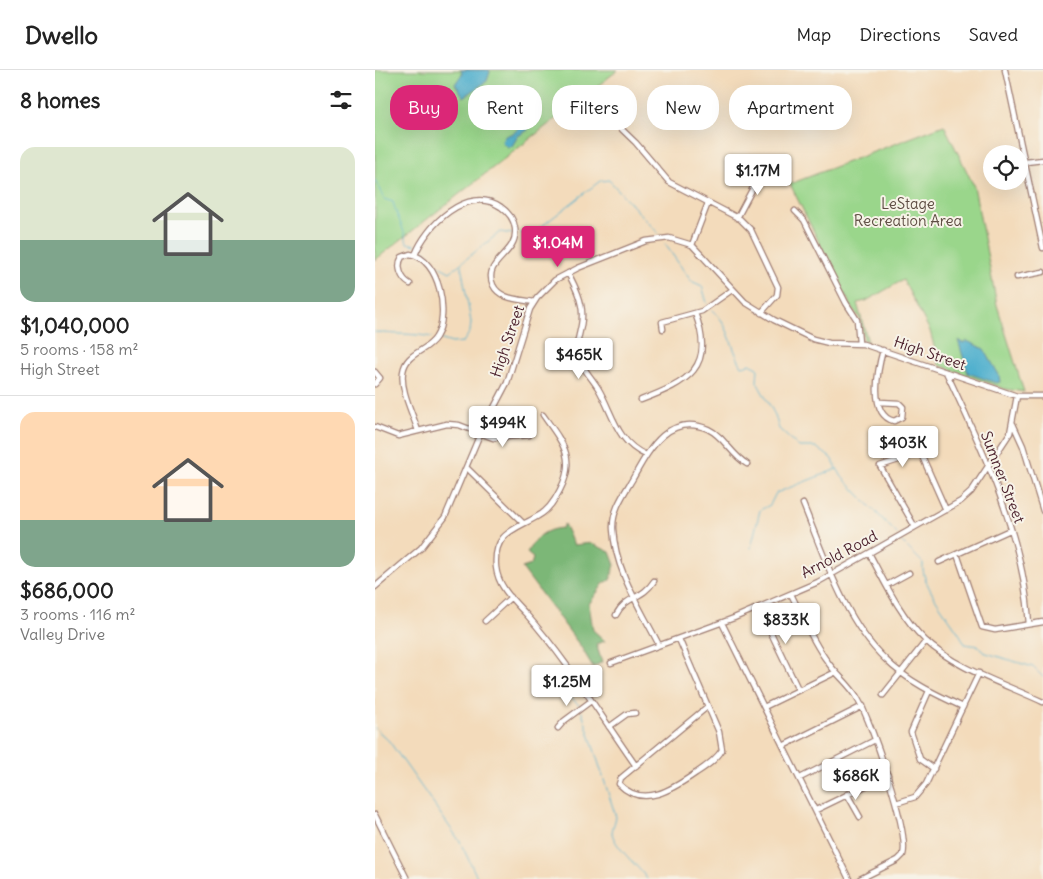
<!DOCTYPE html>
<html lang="en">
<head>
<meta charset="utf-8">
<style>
	:root { --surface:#fff; --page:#f2f2f2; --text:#222; --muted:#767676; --line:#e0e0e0; --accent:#db2777 }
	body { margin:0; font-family:Delius,sans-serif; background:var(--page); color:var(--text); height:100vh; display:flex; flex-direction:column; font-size:19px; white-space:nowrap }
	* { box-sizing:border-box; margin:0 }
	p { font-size:16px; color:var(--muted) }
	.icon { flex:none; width:28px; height:28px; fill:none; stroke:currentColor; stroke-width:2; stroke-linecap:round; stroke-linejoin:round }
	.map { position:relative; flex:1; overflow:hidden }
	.details { display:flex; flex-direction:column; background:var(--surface); width:375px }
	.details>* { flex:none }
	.banner { position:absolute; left:15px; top:15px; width:475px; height:45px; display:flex; gap:10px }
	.buttons { position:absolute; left:608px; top:75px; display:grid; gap:10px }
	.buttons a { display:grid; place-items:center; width:45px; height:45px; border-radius:50%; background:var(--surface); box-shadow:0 5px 20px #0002; font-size:25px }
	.price { position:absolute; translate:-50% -42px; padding:0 11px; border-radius:5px; background:#fff; color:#222; font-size:16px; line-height:32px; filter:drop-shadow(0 1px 2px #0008) }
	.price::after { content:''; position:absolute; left:50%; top:30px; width:15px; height:11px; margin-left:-8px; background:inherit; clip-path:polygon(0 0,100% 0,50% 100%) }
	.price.selected { background:var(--accent); color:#fff }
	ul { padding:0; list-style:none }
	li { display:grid; align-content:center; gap:10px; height:265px; padding:0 20px }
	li+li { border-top:1px solid var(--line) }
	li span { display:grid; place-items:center; height:155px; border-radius:15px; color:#555 }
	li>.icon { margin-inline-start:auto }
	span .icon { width:90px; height:90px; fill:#fffc; stroke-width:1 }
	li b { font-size:21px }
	h2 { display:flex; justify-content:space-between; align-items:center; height:60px; padding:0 20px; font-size:21px }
	.chip { padding:0 18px; border-radius:20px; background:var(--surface); box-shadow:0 5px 20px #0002; font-size:18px; line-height:45px }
	.chip.selected { background:var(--accent); color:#fff }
	header { display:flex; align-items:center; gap:30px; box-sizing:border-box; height:70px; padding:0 25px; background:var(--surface); border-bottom:1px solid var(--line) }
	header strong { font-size:24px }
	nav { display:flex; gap:28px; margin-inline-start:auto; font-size:18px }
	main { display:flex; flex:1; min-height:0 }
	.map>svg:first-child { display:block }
</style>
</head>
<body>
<header>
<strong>Dwello</strong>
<nav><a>Map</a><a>Directions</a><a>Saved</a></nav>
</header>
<main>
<section class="details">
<h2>8 homes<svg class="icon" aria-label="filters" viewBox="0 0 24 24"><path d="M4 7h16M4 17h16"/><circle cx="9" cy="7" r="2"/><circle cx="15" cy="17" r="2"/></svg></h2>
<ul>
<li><span style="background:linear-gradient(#dfe7d0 60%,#7fa58c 0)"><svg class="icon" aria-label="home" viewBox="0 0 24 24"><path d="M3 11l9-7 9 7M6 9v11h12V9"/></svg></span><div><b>$1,040,000</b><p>5 rooms · 158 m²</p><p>High Street</p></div></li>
<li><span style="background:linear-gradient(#ffd9b3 70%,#7fa58c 0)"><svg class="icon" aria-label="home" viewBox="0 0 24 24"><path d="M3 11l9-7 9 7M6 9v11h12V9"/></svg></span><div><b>$686,000</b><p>3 rooms · 116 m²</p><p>Valley Drive</p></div></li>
</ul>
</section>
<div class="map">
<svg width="668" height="809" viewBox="0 0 668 809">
	<rect width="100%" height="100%" fill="#f7f3e8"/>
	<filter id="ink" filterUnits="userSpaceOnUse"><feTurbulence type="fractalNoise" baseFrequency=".02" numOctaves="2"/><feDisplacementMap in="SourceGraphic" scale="10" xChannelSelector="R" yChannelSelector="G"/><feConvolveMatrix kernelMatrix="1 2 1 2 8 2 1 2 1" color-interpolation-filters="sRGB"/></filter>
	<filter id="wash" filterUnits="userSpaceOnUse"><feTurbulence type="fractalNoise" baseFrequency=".0096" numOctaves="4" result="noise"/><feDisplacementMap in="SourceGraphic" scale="20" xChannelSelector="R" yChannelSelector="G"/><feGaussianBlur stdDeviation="1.12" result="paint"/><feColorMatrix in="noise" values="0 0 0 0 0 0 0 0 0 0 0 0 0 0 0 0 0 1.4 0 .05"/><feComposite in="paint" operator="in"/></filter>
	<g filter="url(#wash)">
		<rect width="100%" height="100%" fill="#f3dbbb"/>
		<path fill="#9ad68b" stroke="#727a5b" d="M 0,0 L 243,0 L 0,190 Z
			M 569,55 L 599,116 L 622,235 L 649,322 L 630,319 L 564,295 L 555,261 L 528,210 L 491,231 L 482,233 L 493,272 L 489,270 L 485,249 L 476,236 L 415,114 Z"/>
		<path fill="#7bb777" stroke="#626b51" d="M 189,454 L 199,475 L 216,473 L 235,482 L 240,495 L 235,510 L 229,513 L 214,534 L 218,560 L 230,571 L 221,574 L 227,592 L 218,597 L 206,577 L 147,498 L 156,495 L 158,488 L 152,483 C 159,468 170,459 187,458 Z"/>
		<path fill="#4eafcd" stroke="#4c677c" d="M 86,0 L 114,0 L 115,2 L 112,11 L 89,27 L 80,14 L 87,4 Z
			M 119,21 L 130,23 L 133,30 L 117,33 L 103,41 L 101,34 Z
			M 146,54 L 152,54 L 153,60 L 143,66 L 137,76 L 132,77 L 127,72 C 128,63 137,66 142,60 C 143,58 144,55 146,54 Z
			M 583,270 L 587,273 L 592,271 L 609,279 L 624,305 L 625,312 L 621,313 L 593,303 Z"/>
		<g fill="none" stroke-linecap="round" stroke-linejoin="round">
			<path stroke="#4eafcd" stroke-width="1" d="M 0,110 L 9,129 L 18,132 C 22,147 28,156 32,173 L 41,175
				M 145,163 L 158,163 L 225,111 L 234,110 L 284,164
				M 290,174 L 316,211 L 327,216 L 332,233
				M 47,178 L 62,195 L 75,202 L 125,162 L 138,164
				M 338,240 C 356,257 355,277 367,296 L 375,294 L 383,298 L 382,312 L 400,345 L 404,359 L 424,377 L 441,377 L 456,388 L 467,407 L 522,464
				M 0,262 C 20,265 38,263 57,267
				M 64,269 L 77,273 L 88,272 L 95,262 L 96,252 L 86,195
				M 525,470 L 548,493 C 545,517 579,551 590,574 L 604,576 L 608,582 L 658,597 L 668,607
				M 376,478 L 385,440 L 395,435 L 401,423 L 462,399
				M 169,601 L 204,635
				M 207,642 L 241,747 C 240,752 237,759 237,763 C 240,778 263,795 272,809
				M 0,658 L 14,671 L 86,773
				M 87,776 L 103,809"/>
		</g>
	</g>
	<g filter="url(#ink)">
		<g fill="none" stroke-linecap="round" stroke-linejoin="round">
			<defs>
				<path id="minor" d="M 630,0 L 668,178
					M 230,43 L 261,73 L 294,112 L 365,149 L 376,160 L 403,217 L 402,225 L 386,243
					M 651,92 L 668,90
					M 420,141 L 429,150 L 471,233 L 482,250 L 484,273
					M 362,148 L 389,97
					M 317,175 L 333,133
					M 40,185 C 51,156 92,114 126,137 C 133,142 139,149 140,158 C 144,185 107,190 118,215 C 125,230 145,229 159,232
					M 193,203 C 200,216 208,232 207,247 C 207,259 201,270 202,281 C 205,297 215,305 223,318 C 238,343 241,372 271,385
					M 642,207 L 668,202
					M 35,214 C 26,209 21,196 27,187 L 35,184 C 65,189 75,245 61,267 C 52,282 31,282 28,302 C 25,320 38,344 43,361
					M 288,259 L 287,252 L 327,241 L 357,220
					M 0,302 L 5,308 L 0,314
					M 571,302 C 608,380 649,466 654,554
					M 266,330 C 313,312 341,298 320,243
					M 505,332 L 524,333 L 528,337 L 527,347 L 519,351 C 493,345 503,298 508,280
					M 168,345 C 187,372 202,388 185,420 C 180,430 173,441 163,446 C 140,460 118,462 121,497 C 123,517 139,531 151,544 C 193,591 225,645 261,696
					M 638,354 L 648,376 L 668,441
					M 0,357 L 23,366 L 72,354 L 84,355 L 118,368 L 154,365
					M 539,368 L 571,440
					M 92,398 L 148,453
					M 428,434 C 449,485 469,550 510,589 C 532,611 560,624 588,637
					M 540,457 L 505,396 L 545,383
					M 494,483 C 510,513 526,547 550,570 C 579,598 632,615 668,632
					M 582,484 L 607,557 L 620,560 L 668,552
					M 564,492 L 635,460
					M 512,515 L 534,503
					M 0,517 L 46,478 L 70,447 L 105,364 L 132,313 L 155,239 L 162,228 L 180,210 L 203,198 L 271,171 L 294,168 L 317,175 L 370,232 L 399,250 L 438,269 L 454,273 L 488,274 L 642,326 L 668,326
					M 416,524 C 427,546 437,571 452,591 C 461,605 475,614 483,629 C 496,651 535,763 528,785 L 523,790 L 485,809
					M 384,538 L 423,619
					M 241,545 C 251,525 267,530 279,511
					M 110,551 L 136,527
					M 347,553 L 474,809
					M 304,569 L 344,662 L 347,680 C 341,690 330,697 321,703 C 298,719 268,739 244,714 L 246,708 L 332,637
					M 284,575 C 266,539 240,501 238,459 C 237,441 248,425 257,410 C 273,382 292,342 333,359 C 350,367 356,385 372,394
					M 236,593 L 359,548 L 443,512 L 586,431 L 596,422 L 635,363 L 642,326
					M 554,621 L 536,662 L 545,689 L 559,699
					M 508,625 L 551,571
					M 389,637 L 461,602
					M 234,657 L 252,644 L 260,643
					M 183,658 L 189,651 L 216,631
					M 408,676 L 488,636
					M 425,708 L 500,670
					M 472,724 L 485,747
					M 521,733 L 540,727 L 551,714 L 604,603
					M 441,740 L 513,705
					M 0,745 L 32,809"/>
			</defs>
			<use href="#minor" stroke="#9e7d73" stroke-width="7"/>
			<use href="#minor" stroke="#fff" stroke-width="4.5"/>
		</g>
	</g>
	<g text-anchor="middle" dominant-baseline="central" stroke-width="4" stroke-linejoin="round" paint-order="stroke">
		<g font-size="15" fill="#5e4d43" stroke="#f7f3e8">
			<text x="533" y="133">LeStage<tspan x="533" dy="17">Recreation Area</tspan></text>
		</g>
		<g font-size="15" fill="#4a1f2b" stroke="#f7f3e8">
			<text transform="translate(132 271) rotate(-71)">High Street</text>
			<text transform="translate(555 283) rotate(19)">High Street</text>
			<text transform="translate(628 407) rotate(69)">Sumner Street</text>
			<text transform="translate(464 484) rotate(-28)">Arnold Road</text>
		</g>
	</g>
</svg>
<div class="buttons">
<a><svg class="icon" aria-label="locate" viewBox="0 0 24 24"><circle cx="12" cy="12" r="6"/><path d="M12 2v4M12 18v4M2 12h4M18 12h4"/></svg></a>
</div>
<b class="price" style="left:383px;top:126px">$1.17M</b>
<b class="price selected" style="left:183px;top:198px">$1.04M</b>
<b class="price" style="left:204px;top:310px">$465K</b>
<b class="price" style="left:128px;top:378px">$494K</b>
<b class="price" style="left:528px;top:398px">$403K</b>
<b class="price" style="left:411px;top:575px">$833K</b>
<b class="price" style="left:192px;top:637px">$1.25M</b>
<b class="price" style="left:481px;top:731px">$686K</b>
<div class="banner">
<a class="chip selected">Buy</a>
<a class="chip">Rent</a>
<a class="chip">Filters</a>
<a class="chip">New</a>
<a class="chip">Apartment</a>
</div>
</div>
</main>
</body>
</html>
